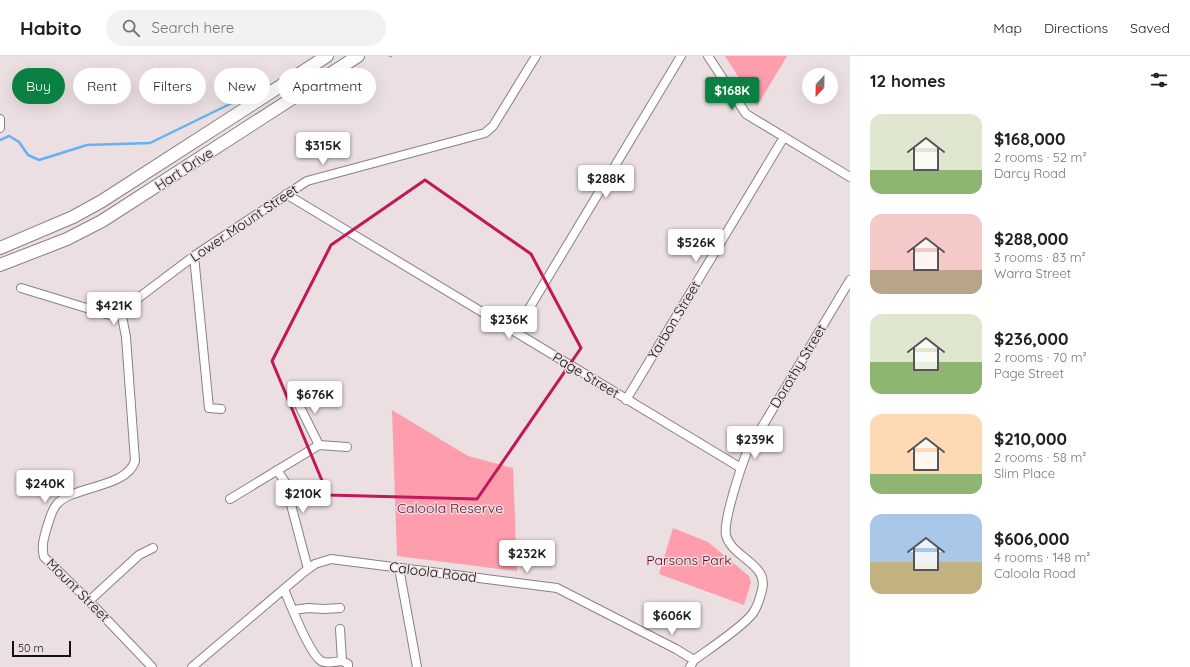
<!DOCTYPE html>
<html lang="en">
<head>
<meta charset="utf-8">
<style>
	:root { --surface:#fff; --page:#f2f2f2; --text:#202124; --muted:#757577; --line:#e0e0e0; --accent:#0b8043 }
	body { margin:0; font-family:Quicksand,sans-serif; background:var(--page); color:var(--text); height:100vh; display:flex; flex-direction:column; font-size:15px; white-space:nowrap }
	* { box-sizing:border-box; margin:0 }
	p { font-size:13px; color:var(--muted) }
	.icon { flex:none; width:22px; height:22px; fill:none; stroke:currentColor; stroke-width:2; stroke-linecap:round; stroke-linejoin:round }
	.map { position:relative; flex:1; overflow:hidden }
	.drawer { display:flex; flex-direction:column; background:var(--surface); width:340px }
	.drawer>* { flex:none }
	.top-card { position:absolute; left:12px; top:12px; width:380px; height:36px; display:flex; gap:8px }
	.needle { width:26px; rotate:202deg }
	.controls { position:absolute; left:802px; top:12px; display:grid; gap:8px }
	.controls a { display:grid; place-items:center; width:36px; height:36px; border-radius:50%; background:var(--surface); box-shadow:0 4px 16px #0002; font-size:20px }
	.scale { position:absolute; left:12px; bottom:10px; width:59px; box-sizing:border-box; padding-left:4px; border:2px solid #151112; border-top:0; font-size:11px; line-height:14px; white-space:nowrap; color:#151112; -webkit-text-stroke:3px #ecdfe1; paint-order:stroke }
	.price { position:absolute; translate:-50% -34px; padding:0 9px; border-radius:4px; background:#fff; color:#222; font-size:13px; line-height:26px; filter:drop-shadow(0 1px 2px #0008) }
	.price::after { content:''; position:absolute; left:50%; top:24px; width:12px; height:9px; margin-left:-6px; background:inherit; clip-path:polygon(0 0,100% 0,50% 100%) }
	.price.active { background:var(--accent); color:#fff }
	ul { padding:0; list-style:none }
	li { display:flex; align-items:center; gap:12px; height:100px; padding:0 20px }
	li span { display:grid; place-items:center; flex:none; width:112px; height:80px; border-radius:12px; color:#555 }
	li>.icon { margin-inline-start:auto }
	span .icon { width:48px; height:48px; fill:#fffc; stroke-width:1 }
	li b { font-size:17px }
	h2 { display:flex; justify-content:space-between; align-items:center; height:48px; padding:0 20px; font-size:17px }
	.tag { padding:0 14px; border-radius:18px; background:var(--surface); box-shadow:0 4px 16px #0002; font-size:14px; line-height:36px }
	.tag.active { background:var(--accent); color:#fff }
	header { display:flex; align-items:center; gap:24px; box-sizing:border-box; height:56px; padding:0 20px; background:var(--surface); border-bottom:1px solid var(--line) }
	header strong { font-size:19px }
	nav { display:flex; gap:22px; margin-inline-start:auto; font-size:14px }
	.search { width:280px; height:36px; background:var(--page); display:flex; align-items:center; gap:10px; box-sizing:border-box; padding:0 14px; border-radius:22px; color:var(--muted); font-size:15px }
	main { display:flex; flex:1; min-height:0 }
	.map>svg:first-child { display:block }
</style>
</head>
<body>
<header>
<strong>Habito</strong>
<div class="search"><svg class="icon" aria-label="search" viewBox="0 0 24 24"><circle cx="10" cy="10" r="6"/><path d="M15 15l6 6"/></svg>Search here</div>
<nav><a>Map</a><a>Directions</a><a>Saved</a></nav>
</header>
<main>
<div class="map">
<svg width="850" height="611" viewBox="0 0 850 611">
	<rect width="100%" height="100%" fill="#ecdfe1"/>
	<path fill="#fe9dac" d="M 725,0 L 787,0 L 757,50 Z
		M 392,354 L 468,400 L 513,412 L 517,515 L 397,500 Z
		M 673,472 L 708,486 L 749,520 L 751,526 L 744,549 L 659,518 Z"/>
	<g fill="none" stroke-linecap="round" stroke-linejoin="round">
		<path stroke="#64b2f5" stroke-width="2.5" d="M 390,0 L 391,0
			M 0,84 L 9,80 L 19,86 L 28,99 L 39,104 L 87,89 L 150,87 L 236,45"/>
		<defs>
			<path id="minor" d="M 708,0 L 746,58 L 850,121
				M 0,63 L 0,72
				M 286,138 L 741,412
				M 194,200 L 209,352 L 221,353
				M 21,232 L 106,258 L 113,259 L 121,255 L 194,200 L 307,125 L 485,77 L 493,70 L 536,0
				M 121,255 L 126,281 L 135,405 C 127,432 72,430 57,448 C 51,455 50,463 47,471 C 44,482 41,490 44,501 L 89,545 L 152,611
				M 515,276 L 681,0
				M 293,337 L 319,389
				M 626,344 L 784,81
				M 277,414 L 285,426 L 308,513
				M 230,443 L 319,389 L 347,391
				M 399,512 L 417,611
				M 284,533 C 290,548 309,597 321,605 C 327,608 336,606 342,605 L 340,573
				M 89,545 L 139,499 L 153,492
				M 294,554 L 308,552 L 324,553 L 340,552
				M 342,605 L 348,608 L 348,611
				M 192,611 L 304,516 L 315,508 L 331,503 L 557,532 L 676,593 L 694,604
				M 690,611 L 694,604 C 709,593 743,571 753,557 C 758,550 760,542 762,534 C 764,526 762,518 756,512 C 746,501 729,493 726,479 C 723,465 741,411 747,396 L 850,224"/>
			<path id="highway" d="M 0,192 L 73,161 L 102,145 L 327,0
				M 0,209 L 67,183 L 102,165 L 358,0"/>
		</defs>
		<use href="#minor" stroke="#8b7f81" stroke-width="10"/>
		<use href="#highway" stroke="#8b7f81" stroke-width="14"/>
		<use href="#minor" stroke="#fff" stroke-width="8"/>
		<use href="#highway" stroke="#fff" stroke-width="12"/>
	</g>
	<path fill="none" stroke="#c2185b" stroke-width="3" stroke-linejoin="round" d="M 425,124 L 531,198 L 581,292 L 477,443 L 328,439 L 272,305 L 331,189 Z"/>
	<g text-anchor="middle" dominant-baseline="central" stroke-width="3" stroke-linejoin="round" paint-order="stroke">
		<g font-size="14" fill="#151112" stroke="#ecdfe1">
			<text transform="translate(184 113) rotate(-33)">Hart Drive</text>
			<text transform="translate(244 167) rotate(-34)">Lower Mount Street</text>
			<text transform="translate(674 264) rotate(-59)">Yarbon Street</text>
			<text transform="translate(798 310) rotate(-59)">Dorothy Street</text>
			<text transform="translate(586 319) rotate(31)">Page Street</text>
			<text transform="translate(433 516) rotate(7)">Caloola Road</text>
			<text transform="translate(78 534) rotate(45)">Mount Street</text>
		</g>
		<g font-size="14" fill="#640626" stroke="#ecdfe1">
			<text x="450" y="452">Caloola Reserve</text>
			<text x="689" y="504">Parsons Park</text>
		</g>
	</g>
</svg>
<div class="controls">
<a><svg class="needle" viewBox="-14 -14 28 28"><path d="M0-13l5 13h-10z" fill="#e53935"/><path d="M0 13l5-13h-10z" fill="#757577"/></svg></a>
</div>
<div class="scale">50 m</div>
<b class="price active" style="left:732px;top:55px">$168K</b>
<b class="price" style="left:323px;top:110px">$315K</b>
<b class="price" style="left:606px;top:143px">$288K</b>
<b class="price" style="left:696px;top:207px">$526K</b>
<b class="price" style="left:114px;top:270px">$421K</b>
<b class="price" style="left:509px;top:284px">$236K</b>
<b class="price" style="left:315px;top:359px">$676K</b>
<b class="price" style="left:755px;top:404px">$239K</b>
<b class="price" style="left:45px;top:448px">$240K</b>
<b class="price" style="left:303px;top:458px">$210K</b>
<b class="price" style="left:527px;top:518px">$232K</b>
<b class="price" style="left:672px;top:580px">$606K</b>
<div class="top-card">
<a class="tag active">Buy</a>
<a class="tag">Rent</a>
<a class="tag">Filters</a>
<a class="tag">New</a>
<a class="tag">Apartment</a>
</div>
</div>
<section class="drawer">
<h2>12 homes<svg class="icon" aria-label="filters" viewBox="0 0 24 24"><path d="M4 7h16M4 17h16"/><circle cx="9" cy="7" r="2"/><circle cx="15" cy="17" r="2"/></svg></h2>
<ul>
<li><span style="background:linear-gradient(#dfe7d0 70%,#8fb573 0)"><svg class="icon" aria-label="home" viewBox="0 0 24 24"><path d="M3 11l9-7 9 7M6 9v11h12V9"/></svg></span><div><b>$168,000</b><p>2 rooms · 52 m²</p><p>Darcy Road</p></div></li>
<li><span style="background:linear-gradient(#f6c9c9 70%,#b9a48a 0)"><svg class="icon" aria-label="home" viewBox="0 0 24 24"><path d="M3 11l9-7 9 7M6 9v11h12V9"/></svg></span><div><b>$288,000</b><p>3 rooms · 83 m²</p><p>Warra Street</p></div></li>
<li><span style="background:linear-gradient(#dfe7d0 60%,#8fb573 0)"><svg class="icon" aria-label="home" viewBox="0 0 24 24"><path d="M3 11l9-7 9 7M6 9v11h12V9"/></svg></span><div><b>$236,000</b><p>2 rooms · 70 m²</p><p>Page Street</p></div></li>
<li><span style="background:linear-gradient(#ffd9b3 75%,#8fb573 0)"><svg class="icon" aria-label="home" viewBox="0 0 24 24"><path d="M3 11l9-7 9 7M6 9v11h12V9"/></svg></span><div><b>$210,000</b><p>2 rooms · 58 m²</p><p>Slim Place</p></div></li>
<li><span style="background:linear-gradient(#a9c7e8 60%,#c2b280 0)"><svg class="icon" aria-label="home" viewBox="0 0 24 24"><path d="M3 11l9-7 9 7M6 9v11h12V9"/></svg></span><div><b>$606,000</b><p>4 rooms · 148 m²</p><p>Caloola Road</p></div></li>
</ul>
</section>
</main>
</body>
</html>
